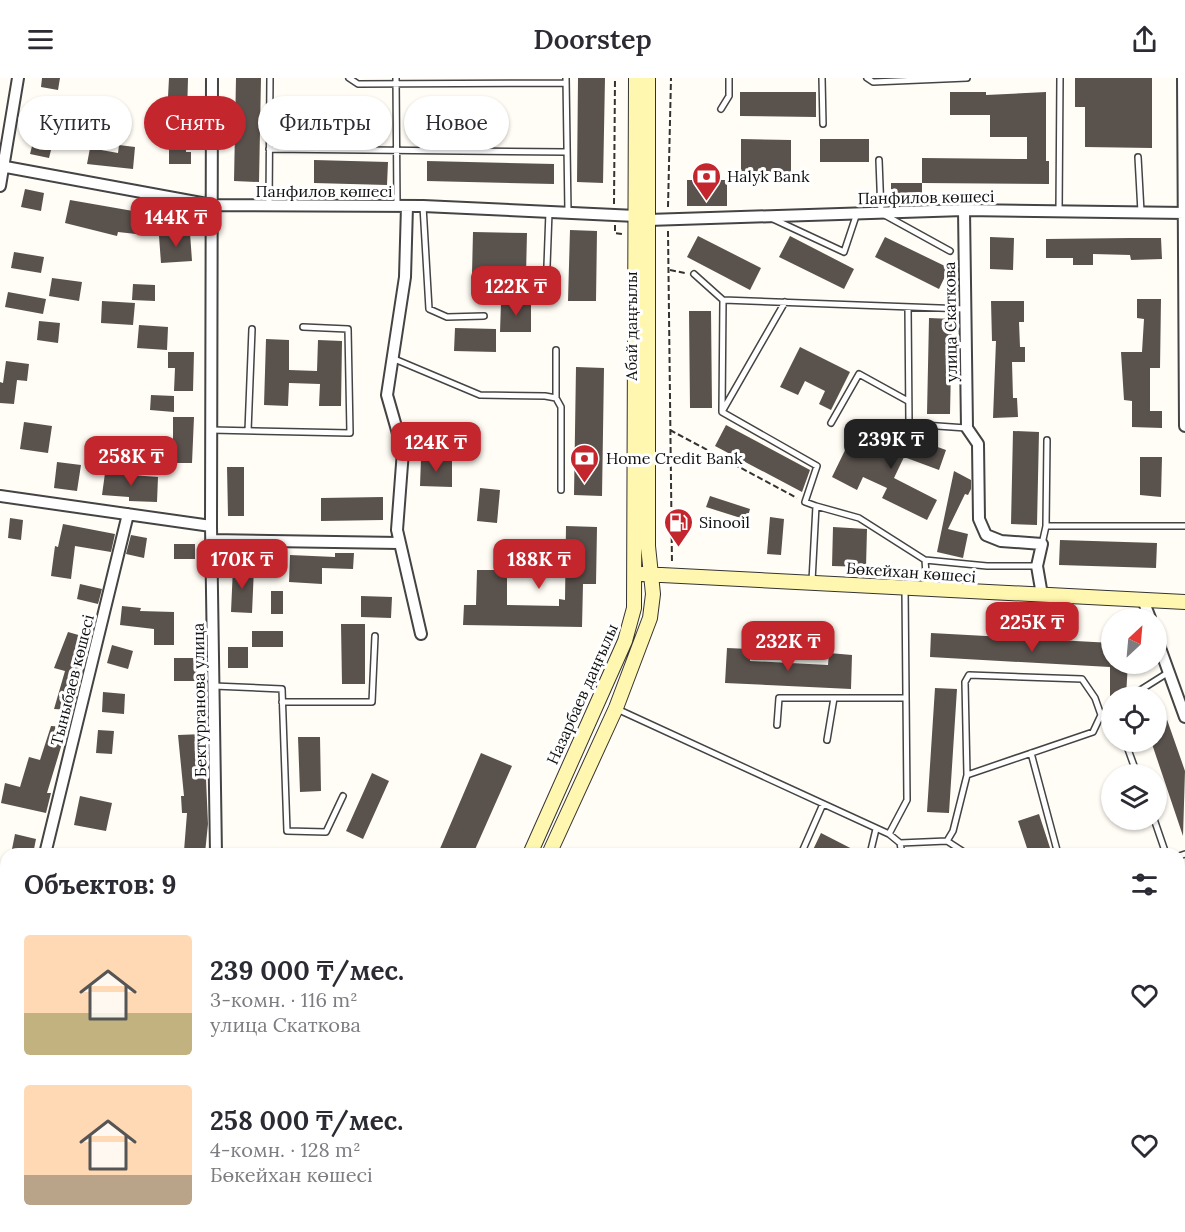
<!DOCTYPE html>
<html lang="ru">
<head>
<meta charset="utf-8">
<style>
	:root { --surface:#fff; --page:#f2f2f3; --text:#2b2b33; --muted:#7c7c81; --accent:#c4262e }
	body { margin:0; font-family:Lora,serif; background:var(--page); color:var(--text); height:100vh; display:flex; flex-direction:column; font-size:22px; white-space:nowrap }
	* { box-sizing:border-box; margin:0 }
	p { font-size:20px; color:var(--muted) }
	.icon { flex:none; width:33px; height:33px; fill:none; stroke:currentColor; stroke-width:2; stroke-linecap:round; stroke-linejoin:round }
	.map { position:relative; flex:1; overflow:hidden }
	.sheet { position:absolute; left:0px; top:770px; width:1185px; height:386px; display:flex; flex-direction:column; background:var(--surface); border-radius:18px 18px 0 0; box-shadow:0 2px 4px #0004 }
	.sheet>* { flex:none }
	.banner { position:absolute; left:18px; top:18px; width:600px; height:54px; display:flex; gap:12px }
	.needle { width:39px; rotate:26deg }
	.buttons { position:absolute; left:1101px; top:530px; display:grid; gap:12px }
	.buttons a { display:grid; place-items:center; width:66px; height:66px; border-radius:50%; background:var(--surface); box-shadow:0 2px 4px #0004; font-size:30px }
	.price { position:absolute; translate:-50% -51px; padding:0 14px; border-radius:12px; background:var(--accent); color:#fff; font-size:20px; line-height:39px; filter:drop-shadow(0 2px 3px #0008) }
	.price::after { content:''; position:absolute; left:50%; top:36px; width:18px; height:14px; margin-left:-9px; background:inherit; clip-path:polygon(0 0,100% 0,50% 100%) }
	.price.selected { background:#222; color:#fff }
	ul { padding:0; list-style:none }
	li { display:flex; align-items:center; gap:18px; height:150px; padding:0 24px }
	li span { display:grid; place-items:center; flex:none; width:168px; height:120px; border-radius:6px; color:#555 }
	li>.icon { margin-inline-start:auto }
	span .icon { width:72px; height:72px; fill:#fffc; stroke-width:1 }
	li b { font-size:26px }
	h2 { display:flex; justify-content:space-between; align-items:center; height:72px; padding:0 24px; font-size:26px }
	.pill { padding:0 21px; border-radius:27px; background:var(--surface); box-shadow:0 2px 4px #0004; font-size:21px; line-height:54px }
	.pill.selected { background:var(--accent); color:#fff }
	header { display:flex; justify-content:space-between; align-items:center; height:78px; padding:0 24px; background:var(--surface); font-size:27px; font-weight:600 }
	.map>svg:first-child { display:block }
</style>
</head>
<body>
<header><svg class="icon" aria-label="menu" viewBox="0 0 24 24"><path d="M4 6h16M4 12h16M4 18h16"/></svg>Doorstep<svg class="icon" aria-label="share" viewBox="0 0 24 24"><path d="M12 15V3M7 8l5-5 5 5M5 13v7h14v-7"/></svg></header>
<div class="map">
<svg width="1185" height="1154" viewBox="0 0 1185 1154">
	<rect width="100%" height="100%" fill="#fffdf5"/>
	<path fill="#d5ebbd" d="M 514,1149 L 590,1149 L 601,1154 L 512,1154 Z"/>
	<path fill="#5a524d" d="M 42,0 L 60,0 L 58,12 L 41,9 Z
		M 169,0 L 188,0 L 186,74 L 191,74 L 191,86 L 169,86 L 169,58 L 166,57 Z
		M 236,0 L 261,0 L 259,104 L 234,103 Z
		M 578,0 L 605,0 L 603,105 L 577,104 Z
		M 1075,0 L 1152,0 L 1152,70 L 1085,69 L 1085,29 L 1075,29 Z
		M 740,14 L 816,14 L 816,39 L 740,38 Z
		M 950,14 L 986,14 L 986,17 L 1046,14 L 1046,83 L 1049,83 L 1049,106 L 922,105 L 922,80 L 1027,81 L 1027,59 L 990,59 L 990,37 L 950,37 Z
		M 34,60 L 53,64 L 49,80 L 30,76 Z
		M 741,61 L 791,62 L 791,94 L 741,94 Z
		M 820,61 L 869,61 L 869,84 L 820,84 Z
		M 119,67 L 135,69 L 133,91 L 87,86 L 90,70 L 118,75 Z
		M 314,82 L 388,84 L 387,107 L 314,105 Z
		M 427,83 L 554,86 L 554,106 L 427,103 Z
		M 687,102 L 727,102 L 727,128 L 687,128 Z
		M 891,105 L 922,105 L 922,123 L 891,122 Z
		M 25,111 L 44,115 L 41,133 L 21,129 Z
		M 70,122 L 156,137 L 154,158 L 118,154 L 117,158 L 65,145 Z
		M 570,152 L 597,153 L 596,223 L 568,223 Z
		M 473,154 L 527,155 L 526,197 L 472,196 Z
		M 190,155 L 192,183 L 161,185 L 159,158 Z
		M 698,158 L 761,190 L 750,212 L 687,179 Z
		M 790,158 L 854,191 L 844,211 L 779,179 Z
		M 885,159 L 949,190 L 939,211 L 875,179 Z
		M 990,159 L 1014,160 L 1013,192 L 990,191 Z
		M 1130,160 L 1161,160 L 1162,181 L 1131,182 L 1130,177 L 1093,176 L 1093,187 L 1073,187 L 1073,180 L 1046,180 L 1046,161 Z
		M 14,174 L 44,179 L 41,195 L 11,190 Z
		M 52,200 L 82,204 L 79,223 L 49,218 Z
		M 133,206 L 155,207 L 155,223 L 132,222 Z
		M 8,214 L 46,221 L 43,236 L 5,229 Z
		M 1137,221 L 1161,221 L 1160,290 L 1150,290 L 1150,333 L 1162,333 L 1162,350 L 1132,349 L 1132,323 L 1124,322 L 1121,274 L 1142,274 L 1144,241 L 1137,240 Z
		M 102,223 L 135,225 L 133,247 L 101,245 Z
		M 991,223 L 1024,223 L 1024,244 L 1019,244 L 1020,269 L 1025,269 L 1025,284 L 1012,284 L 1013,320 L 1017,320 L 1018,339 L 993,340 L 996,263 L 992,263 Z
		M 501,224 L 531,225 L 531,254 L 500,254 Z
		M 689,233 L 711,233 L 712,330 L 690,330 Z
		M 929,240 L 952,241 L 950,336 L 927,336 Z
		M 39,243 L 60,245 L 58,265 L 37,262 Z
		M 139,247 L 168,249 L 167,272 L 137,270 Z
		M 455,250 L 496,251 L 496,274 L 454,273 Z
		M 266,261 L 289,262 L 289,292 L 317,293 L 318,262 L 342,263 L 341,328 L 319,328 L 320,306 L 289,305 L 288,328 L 264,327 Z
		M 800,269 L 850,294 L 831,332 L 819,326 L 825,313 L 805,303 L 798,317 L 780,309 Z
		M 168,274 L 194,274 L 193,313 L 174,313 L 175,290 L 168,290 Z
		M 6,283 L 29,286 L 27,303 L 17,302 L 14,326 L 0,325 L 0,304 L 3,305 Z
		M 576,289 L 604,290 L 602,418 L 574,417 Z
		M 151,317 L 174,318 L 174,334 L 150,332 Z
		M 173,339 L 194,339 L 192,385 L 160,385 L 160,365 L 173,366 Z
		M 24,344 L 52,348 L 48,375 L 20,371 Z
		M 726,347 L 810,392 L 802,414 L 715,368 Z
		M 890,352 L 946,372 L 939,392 L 904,379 L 894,400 L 937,422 L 927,442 L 882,420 L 887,410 L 863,399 L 857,412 L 832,399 L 849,364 L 880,379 Z
		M 1013,353 L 1039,354 L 1037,447 L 1011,446 Z
		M 1140,379 L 1162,379 L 1161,419 L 1140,417 Z
		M 421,380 L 452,381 L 452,409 L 420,408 Z
		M 57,384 L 81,387 L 77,413 L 54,410 Z
		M 227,389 L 244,389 L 244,438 L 228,438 Z
		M 954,393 L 971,402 L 971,411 L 968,417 L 965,416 L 948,451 L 968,456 L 963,480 L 937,474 Z
		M 105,395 L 158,399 L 157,424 L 129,423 L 129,419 L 102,417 Z
		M 480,410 L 500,412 L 497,445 L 477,443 Z
		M 710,418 L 750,431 L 747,442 L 706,429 Z
		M 383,419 L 383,442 L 321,443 L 321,420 Z
		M 770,439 L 784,441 L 781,477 L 767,476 Z
		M 10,440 L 23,442 L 21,462 L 8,460 Z
		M 63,446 L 115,456 L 111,474 L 75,468 L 71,501 L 51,498 L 55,468 L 58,469 Z
		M 566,448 L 597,449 L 596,506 L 583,506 L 582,549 L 463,547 L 464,527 L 476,527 L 477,492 L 507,492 L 507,527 L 559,528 L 559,521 L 565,522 Z
		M 833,449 L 867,451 L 866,489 L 832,488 Z
		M 131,457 L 147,460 L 144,480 L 126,476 Z
		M 1060,462 L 1157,465 L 1156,490 L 1059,487 Z
		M 174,466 L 195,466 L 195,481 L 174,481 Z
		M 335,475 L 354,475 L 353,491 L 322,490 L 322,506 L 289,504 L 290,477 L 335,479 Z
		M 233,489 L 254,490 L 252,535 L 231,534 Z
		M 80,506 L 102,511 L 98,526 L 77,521 Z
		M 271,513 L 283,513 L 283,536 L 271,536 Z
		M 361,518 L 392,519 L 391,540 L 361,539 Z
		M 122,528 L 141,530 L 140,533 L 174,534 L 174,567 L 154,567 L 154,551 L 120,547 Z
		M 341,546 L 365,546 L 365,606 L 342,606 Z
		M 252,553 L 283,553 L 283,569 L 252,569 Z
		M 68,554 L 89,560 L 71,632 L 54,631 L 65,593 L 54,590 Z
		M 931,555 L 1112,565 L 1112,585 L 1128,585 L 1126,618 L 1110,618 L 1110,589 L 930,579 Z
		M 112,567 L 133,573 L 128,591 L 107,585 Z
		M 228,569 L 248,569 L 248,590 L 228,590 Z
		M 727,570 L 750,571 L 750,583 L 828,587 L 829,575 L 852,577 L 851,611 L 725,605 Z
		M 174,580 L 197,580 L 197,603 L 174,603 Z
		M 935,610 L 957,611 L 949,735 L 927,734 Z
		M 103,614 L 125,616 L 124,636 L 102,634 Z
		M 1164,633 L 1185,693 L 1183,758 L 1151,663 L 1156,663 L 1156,635 Z
		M 51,648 L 67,649 L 47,715 L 51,715 L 46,735 L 1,725 L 5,705 L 20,709 L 29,679 L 40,682 Z
		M 98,652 L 114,653 L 112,676 L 96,675 Z
		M 204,656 L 208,746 L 205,775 L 184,773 L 187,735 L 182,735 L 181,718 L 184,718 L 178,657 Z
		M 298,659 L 320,659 L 321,713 L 300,714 Z
		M 481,675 L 512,688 L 473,776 L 445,776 L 439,773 Z
		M 372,695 L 389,703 L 363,761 L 346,753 Z
		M 80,718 L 112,725 L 106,753 L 74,747 Z
		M 1039,736 L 1052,776 L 1029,776 L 1018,743 Z
		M 821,755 L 862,776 L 811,776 Z
		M 15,756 L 36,761 L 33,776 L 11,776 Z"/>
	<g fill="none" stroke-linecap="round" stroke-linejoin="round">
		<defs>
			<path id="lane" d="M 349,0 L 358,6 L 566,5
				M 396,0 L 397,127
				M 566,0 L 568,134
				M 822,0 L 823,46
				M 867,0 L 873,4 L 967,0
				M 721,31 L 729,18 L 729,0
				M 269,71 L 566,74
				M 1138,79 L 1141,134
				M 879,82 L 881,135 L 950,173
				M 269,127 L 270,0
				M 423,128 L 429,231 L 447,239 L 484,238
				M 1059,133 L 1060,0
				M 771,140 L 844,174 L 857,135
				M 694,196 L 723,222
				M 546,215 L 549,134
				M 908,229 L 909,346 L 966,350
				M 556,272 L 556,320
				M 392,280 L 480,317 L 545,318 L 556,320 L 561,329 L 561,412
				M 723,332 L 785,224
				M 831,345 L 859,296 L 908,323
				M 211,352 L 350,355 L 348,251 L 303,249
				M 248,353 L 252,251
				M 816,428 L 859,440 L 925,482 L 927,510
				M 1046,448 L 1047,362
				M 1042,466 L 1046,448 L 1185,448
				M 925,482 L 987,488 L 1037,488
				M 812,503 L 816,428 L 805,424 L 817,388 L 722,334 L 723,222 L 966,231
				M 214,608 L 282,611 L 287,753 L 326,754 L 343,718
				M 1131,618 L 1169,594
				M 282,624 L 372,624 L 375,558
				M 617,631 L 889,756 L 907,722 L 905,511
				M 777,647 L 779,620 L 906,620
				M 827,662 L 834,620
				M 1125,663 L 1137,696
				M 1031,675 L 1058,776
				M 967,697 L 965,604 L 969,597 L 1082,601 L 1095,620 L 1101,637
				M 1154,741 L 1166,776
				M 889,756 L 900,765 L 947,763 L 953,753 L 967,697 L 1093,654 L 1101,637 L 1112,630
				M 947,763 L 967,776
				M 900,765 L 902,776
				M 801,776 L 823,726
				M 870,776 L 876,751
				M 1179,778 L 1185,776
				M 1179,831 L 1185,829
				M 1179,1070 L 1185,1068
				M 243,1154 L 245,1149
				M 704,1154 L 706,1149"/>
			<path id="street" d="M 212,0 L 211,448 L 216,776
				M 1183,0 L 1185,348
				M 0,88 L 212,127 L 423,128 L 636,138
				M 0,108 L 18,0
				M 407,128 L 405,199 L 387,317 L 403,373 L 397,452 L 421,556
				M 964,132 L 967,350 L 978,366 L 979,441 L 986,457 L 1001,463 L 1042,466 L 1037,488 L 1042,517
				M 648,142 L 964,132 L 1185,135
				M 0,418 L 211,448
				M 211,462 L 399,465
				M 1143,522 L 1150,540
				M 1156,559 L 1185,639
				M 45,776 L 128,436
				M 0,801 L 6,802
				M 0,959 L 6,934
				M 209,1149 L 209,1154
				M 641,1149 L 651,1154"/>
			<path id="secondary" d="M 642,496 L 1185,524
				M 530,776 L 625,563 L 634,530 L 636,0
				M 549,776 L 616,630 L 650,540 L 653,516 L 648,468 L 648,0
				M 357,1154 L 359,1149
				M 378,1154 L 380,1149"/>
		</defs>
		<use href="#lane" stroke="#444" stroke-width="8"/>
		<use href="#street" stroke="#444" stroke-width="14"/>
		<use href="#secondary" stroke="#333" stroke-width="16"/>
		<path stroke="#333" stroke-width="2" stroke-dasharray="6 3" stroke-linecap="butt" d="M 614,126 L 615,0
			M 668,129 L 671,0
			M 615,147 L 615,155 L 622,156
			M 668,153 L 672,486
			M 670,192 L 685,195
			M 670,352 L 797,420
			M 611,1149 L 622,1154
			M 410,1154 L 412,1149"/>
		<use href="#lane" stroke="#fff" stroke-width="5"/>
		<use href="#street" stroke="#fff" stroke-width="10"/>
		<use href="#secondary" stroke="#fff6b0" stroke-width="14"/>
	</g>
	<defs>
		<symbol id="bank-pin" viewBox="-11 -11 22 30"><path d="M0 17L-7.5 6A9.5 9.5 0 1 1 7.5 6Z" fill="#c4262e" stroke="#fff"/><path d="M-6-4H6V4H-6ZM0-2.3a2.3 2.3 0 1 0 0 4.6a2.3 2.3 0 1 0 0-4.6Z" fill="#fff"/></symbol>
		<symbol id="fuel-pin" viewBox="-11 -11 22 30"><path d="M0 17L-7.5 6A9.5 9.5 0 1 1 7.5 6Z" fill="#c4262e" stroke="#fff"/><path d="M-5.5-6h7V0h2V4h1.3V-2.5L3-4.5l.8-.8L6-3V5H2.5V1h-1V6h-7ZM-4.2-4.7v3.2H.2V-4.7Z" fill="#fff"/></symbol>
	</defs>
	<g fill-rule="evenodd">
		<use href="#bank-pin" x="690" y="82" width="33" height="45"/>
		<use href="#bank-pin" x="568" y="364" width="33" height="45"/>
		<use href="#fuel-pin" x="662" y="428" width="33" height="45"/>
	</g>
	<g text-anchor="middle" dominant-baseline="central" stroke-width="6" stroke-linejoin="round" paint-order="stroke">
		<g font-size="16" fill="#111" stroke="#fff" text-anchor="start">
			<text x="727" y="98">Halyk Bank</text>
			<text x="606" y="380">Home Credit Bank</text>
			<text x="699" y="444">Sinooil</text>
		</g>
		<g font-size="16" fill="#111" stroke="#fff">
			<text x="324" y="113">Панфилов көшесі</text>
			<text transform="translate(926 119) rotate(-1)">Панфилов көшесі</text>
			<text transform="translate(950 244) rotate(-91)">улица Скаткова</text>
			<text transform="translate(631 248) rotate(-90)">Абай даңғылы</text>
			<text transform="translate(911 494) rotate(4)">Бөкейхан көшесі</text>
			<text transform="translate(72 602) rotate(-76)">Тыныбаев көшесі</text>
			<text transform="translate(582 616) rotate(-66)">Назарбаев даңғылы</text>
			<text transform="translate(199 622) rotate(-91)">Бектурганова улица</text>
		</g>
	</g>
</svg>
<div class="buttons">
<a><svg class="needle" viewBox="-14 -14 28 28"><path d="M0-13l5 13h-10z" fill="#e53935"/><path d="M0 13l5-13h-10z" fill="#7c7c81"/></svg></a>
<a><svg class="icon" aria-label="locate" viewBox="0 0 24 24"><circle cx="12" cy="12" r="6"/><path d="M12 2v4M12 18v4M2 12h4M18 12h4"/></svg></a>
<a><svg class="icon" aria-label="layers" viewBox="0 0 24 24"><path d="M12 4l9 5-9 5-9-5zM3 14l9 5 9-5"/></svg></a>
</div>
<b class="price" style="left:176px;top:170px">144K ₸</b>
<b class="price" style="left:516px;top:239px">122K ₸</b>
<b class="price selected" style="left:891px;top:392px">239K ₸</b>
<b class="price" style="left:436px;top:395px">124K ₸</b>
<b class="price" style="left:131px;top:409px">258K ₸</b>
<b class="price" style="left:242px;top:512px">170K ₸</b>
<b class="price" style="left:539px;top:512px">188K ₸</b>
<b class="price" style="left:1032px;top:575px">225K ₸</b>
<b class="price" style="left:788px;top:594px">232K ₸</b>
<div class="banner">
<a class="pill">Купить</a>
<a class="pill selected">Снять</a>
<a class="pill">Фильтры</a>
<a class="pill">Новое</a>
</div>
<section class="sheet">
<h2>Объектов: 9<svg class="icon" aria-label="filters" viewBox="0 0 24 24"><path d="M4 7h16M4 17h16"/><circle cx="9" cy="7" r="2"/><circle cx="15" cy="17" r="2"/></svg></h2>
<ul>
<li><span style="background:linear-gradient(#ffd9b3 65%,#c2b280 0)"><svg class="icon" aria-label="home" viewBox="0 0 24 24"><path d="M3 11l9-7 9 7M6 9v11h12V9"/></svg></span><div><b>239 000 ₸/мес.</b><p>3-комн. · 116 m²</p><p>улица Скаткова</p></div><svg class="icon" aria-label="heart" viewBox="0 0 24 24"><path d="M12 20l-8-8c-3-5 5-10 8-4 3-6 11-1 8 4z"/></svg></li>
<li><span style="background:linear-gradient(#ffd9b3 75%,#b9a48a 0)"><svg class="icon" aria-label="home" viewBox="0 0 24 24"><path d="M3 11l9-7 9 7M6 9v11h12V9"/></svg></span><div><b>258 000 ₸/мес.</b><p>4-комн. · 128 m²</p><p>Бөкейхан көшесі</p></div><svg class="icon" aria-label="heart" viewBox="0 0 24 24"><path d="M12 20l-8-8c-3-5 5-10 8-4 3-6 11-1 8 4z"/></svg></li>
</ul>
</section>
</div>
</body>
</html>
